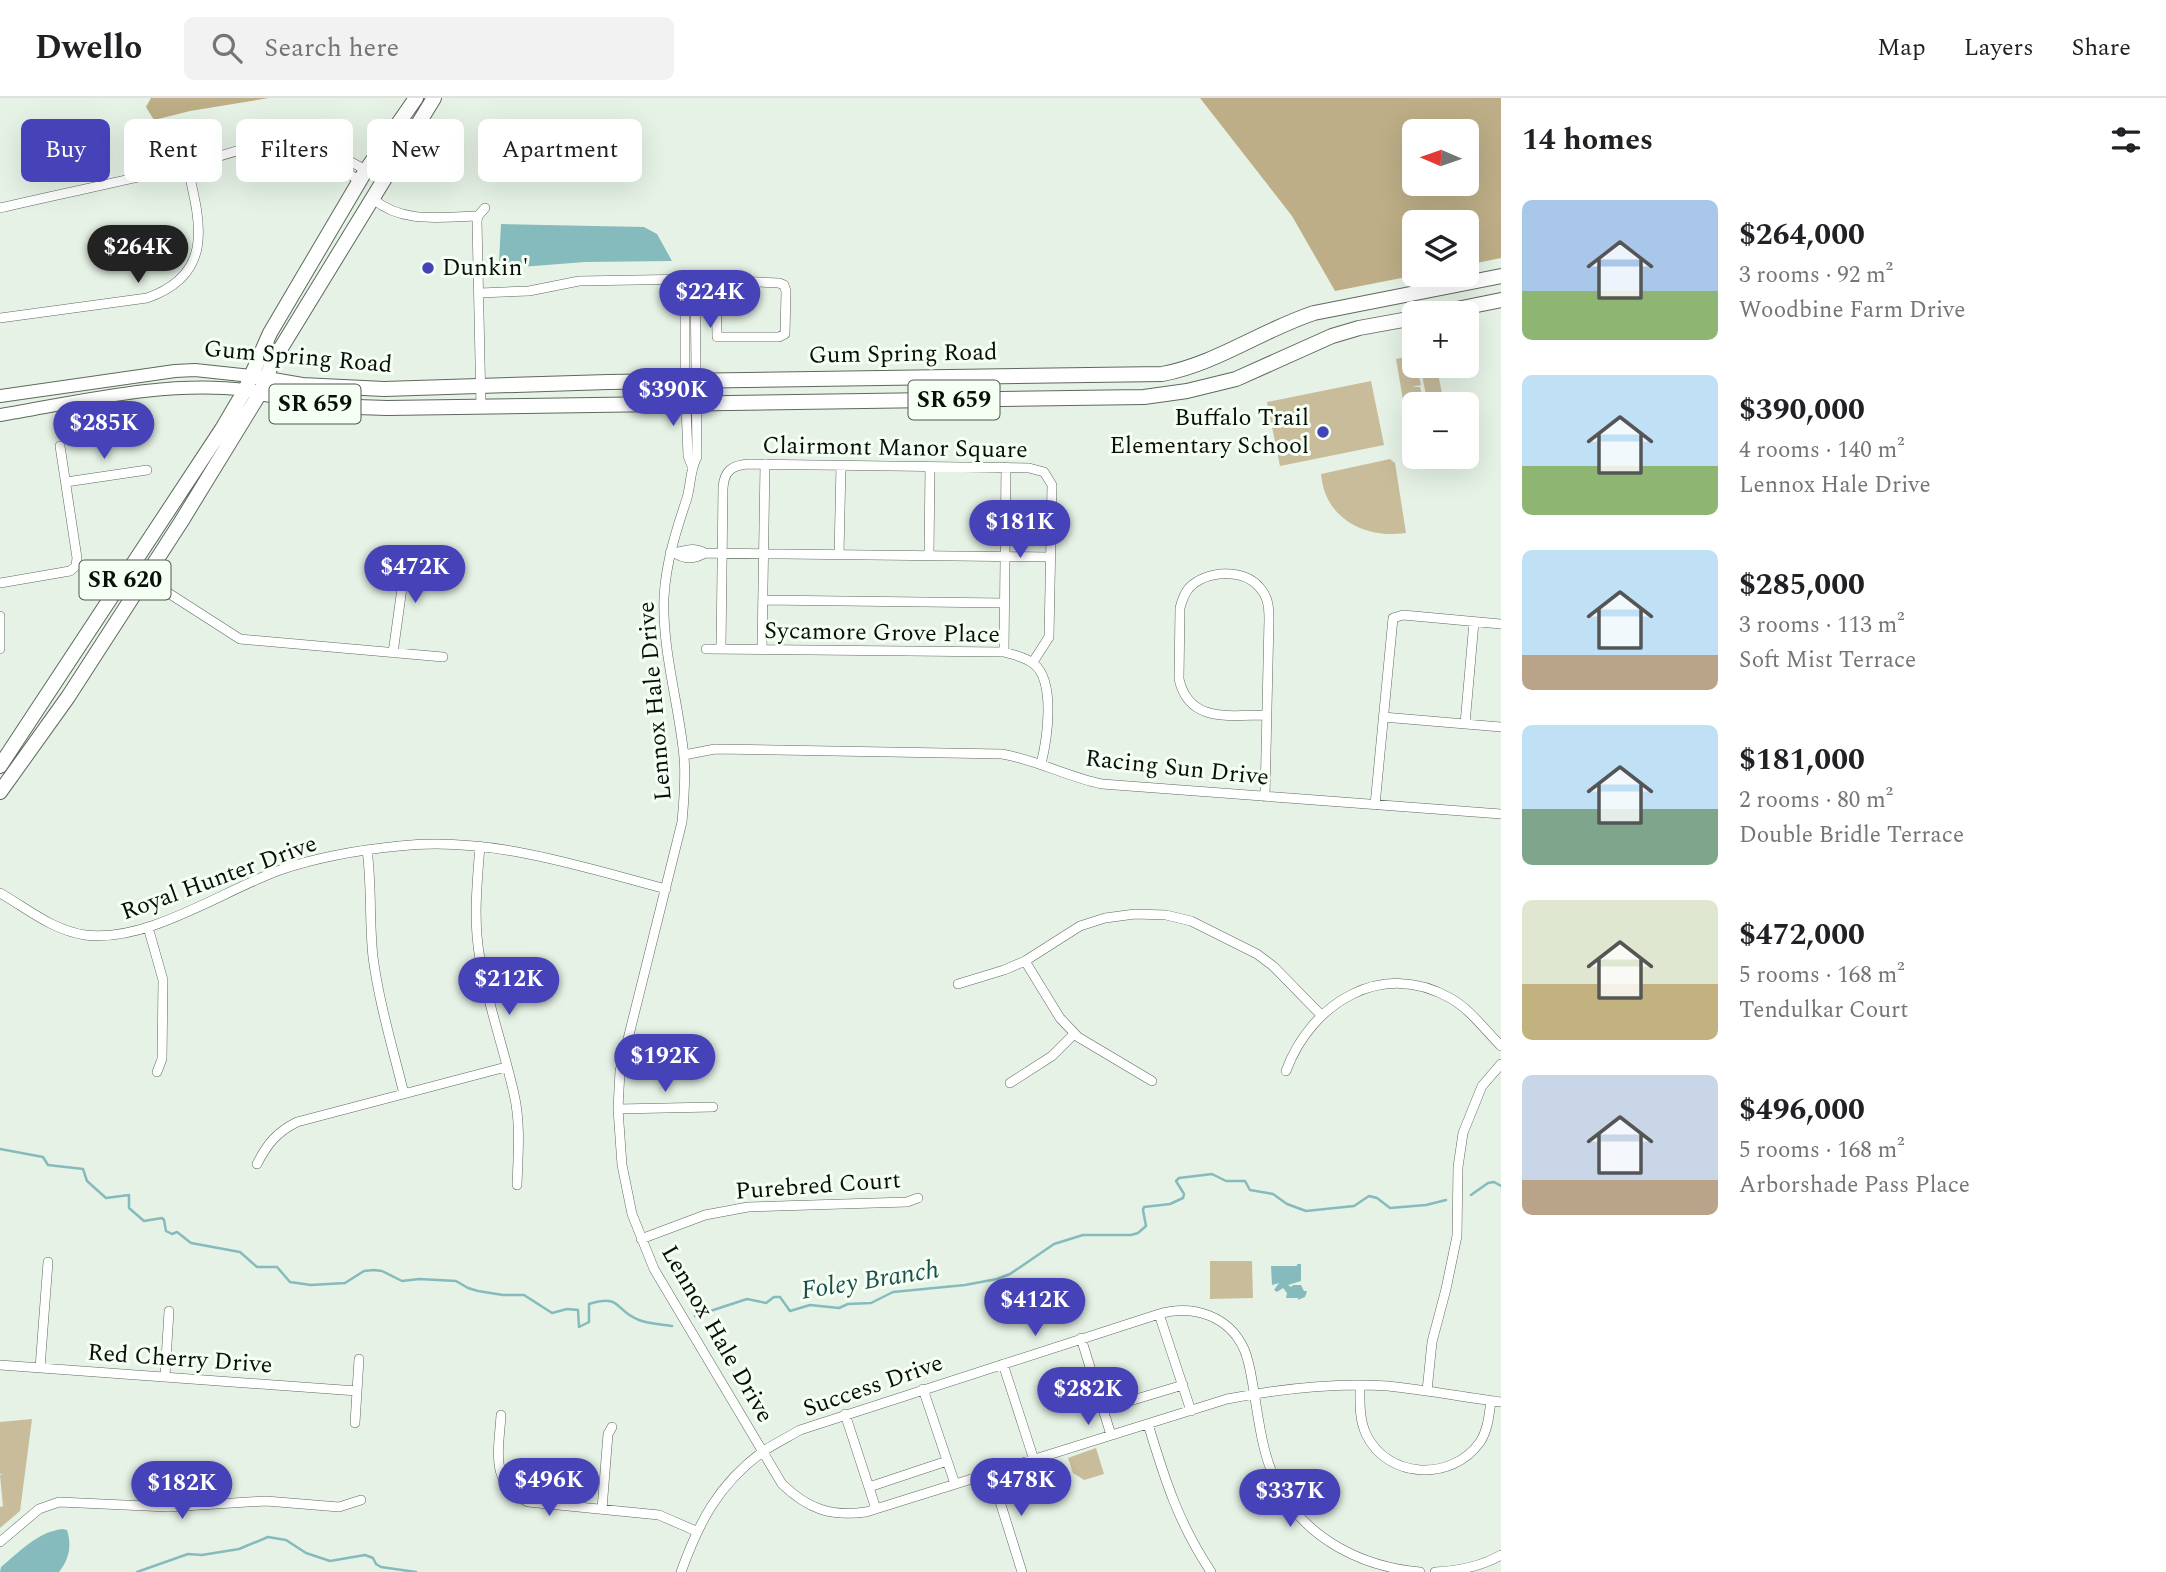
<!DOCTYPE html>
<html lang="en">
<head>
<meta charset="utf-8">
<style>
	:root { --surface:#fff; --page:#f2f2f2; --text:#202124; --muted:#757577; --line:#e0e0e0; --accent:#4642b8 }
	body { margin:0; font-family:Spectral,serif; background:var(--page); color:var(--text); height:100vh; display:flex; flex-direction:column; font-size:26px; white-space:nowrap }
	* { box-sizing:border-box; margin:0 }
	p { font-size:23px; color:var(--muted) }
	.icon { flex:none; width:38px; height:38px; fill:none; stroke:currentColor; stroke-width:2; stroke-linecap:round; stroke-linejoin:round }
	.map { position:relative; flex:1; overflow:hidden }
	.drawer { display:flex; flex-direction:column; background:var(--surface); width:665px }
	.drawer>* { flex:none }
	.banner { position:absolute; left:21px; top:21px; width:665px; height:63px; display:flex; gap:14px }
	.needle { width:46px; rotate:272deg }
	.controls { position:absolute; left:1402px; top:21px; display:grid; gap:14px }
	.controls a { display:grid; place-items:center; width:77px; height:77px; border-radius:10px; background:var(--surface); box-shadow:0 7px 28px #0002; font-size:35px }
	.price { position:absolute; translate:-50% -60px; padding:0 16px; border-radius:24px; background:var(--accent); color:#fff; font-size:23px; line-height:46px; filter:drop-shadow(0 2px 4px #0008) }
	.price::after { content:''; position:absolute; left:50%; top:42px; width:21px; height:16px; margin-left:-10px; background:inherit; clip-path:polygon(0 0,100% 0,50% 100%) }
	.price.on { background:#222; color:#fff }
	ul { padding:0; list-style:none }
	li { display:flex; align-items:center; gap:21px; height:175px; padding:0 21px }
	li span { display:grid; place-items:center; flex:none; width:196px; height:140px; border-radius:10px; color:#555 }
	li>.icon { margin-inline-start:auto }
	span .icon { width:84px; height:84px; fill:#fffc; stroke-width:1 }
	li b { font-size:30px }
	h2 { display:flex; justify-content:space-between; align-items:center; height:84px; padding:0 21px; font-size:30px }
	.pill { padding:0 24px; border-radius:10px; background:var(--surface); box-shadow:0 7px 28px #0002; font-size:24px; line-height:63px }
	.pill.on { background:var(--accent); color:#fff }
	header { display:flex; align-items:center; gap:42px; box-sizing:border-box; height:98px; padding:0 35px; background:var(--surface); border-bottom:2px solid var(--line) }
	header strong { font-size:33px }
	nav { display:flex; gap:38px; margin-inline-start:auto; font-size:24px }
	.search { width:490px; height:63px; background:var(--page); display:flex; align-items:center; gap:18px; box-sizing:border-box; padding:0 24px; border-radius:10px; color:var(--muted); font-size:26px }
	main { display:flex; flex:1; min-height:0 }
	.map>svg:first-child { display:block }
</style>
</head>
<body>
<header>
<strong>Dwello</strong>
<div class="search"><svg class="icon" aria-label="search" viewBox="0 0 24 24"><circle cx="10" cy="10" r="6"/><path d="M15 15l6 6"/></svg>Search here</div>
<nav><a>Map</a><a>Layers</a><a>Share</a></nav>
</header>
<main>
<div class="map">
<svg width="1501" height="1474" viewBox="0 0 1501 1474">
	<rect width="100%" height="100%" fill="#e6f2e5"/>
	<path fill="#c8bc9b" d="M 1414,257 L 1414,268 L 1417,268 L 1421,287 L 1412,289 L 1420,289 L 1424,306 L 1414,306 L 1414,329 L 1408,331 L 1396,261 Z
		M 1437,270 L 1444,306 L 1428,306 L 1421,273 Z
		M 1371,283 L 1384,347 L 1280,368 L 1267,304 Z
		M 1390,361 L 1395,365 L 1406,435 C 1365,441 1325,421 1321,376 Z
		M 1210,1163 L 1252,1163 L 1253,1200 L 1210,1201 Z
		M 32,1321 L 20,1413 L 0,1430 L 0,1409 L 3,1408 L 0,1377 L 3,1376 L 0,1376 L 0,1324 Z
		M 1096,1350 L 1104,1376 L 1084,1382 L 1073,1375 L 1068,1360 Z"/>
	<path fill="#bdae87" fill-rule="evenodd" d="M 151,0 L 269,0 L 190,13 L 154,22 L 146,9 Z
		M 1200,0 L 1501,0 L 1501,160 L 1467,167 L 1466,124 L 1414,124 L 1414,177 L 1417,177 L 1335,193 L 1292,118 ZM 1414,33 L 1466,33 L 1466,86 L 1414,86 Z"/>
	<path fill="#85bbbc" d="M 501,126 L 644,129 L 657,136 L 672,163 L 585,164 L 508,170 L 499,164 Z
		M 1297,1166 L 1301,1166 L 1301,1183 L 1288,1187 L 1291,1189 L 1293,1187 L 1301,1187 L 1304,1193 L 1307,1193 L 1305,1199 L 1298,1202 L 1298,1200 L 1286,1200 L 1287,1195 L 1283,1190 L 1277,1194 L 1274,1192 L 1279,1185 L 1272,1187 L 1271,1168 L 1297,1168 Z
		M 62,1431 L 67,1432 C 72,1447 69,1462 59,1474 L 0,1474 L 1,1469 C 19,1454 38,1434 62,1431 Z"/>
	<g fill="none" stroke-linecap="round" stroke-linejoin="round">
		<path stroke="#85bbbc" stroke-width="2.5" d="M 0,1051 L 43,1059 L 48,1067 L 83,1071 L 87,1083 L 106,1100 L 129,1097 L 129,1110 L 144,1123 L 162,1120 L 164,1122 L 166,1133 L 172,1136 L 177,1134 L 191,1145 L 240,1154 L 257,1169 L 277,1169 L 290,1184 L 311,1187 L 345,1185 L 364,1173 L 374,1172 L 382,1173 L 402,1183 L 419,1181 L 456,1183 L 468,1190 L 478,1193 L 503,1197 L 524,1197 L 552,1215 L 567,1211 L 578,1212 L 579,1229 L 589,1224 L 589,1206 C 623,1196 613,1212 639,1222 C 649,1226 661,1226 672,1228
			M 1471,1097 L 1488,1085 L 1494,1084 L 1501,1088
			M 695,1218 L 747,1201 L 766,1205 L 774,1199 L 780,1199 L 790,1213 L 810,1207 L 839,1210 L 848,1206 L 871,1205 L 893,1194 L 965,1187 L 997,1181 L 1010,1176 L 1054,1146 L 1083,1137 L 1131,1137 L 1138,1135 L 1146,1128 L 1143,1112 L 1144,1109 L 1170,1106 L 1183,1100 L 1184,1096 L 1176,1083 L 1179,1080 L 1212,1076 L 1226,1083 L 1245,1083 L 1250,1092 L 1273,1096 L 1287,1106 L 1306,1113 L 1354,1108 L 1369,1098 L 1377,1100 L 1390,1110 L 1426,1107 L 1446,1102
			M 137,1474 L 188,1456 L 202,1457 L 239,1451 L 268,1439 L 286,1442 L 306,1455 L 330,1463 L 365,1457 L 373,1460 L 376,1466 L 381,1469 L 416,1474"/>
		<defs>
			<path id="street" d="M 315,49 L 323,59 L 360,83
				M 373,101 C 403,126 441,119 478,118
				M 0,110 C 63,95 126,83 189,67 C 213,61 277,38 298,42 C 326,48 341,59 366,72
				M 685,181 L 685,283 L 688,358 L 692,368
				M 695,181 L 697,359 C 690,371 691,386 687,400 C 676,433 666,464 664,499 C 662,553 679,606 684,659 C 686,681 684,702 682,724 L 620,973 L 618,1011 L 622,1067 L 632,1116 L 654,1171 L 782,1386 C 808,1411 831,1419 866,1414 L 1227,1301 C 1279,1291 1335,1284 1388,1288 C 1426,1292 1463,1299 1501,1304
				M 480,195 L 529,193 L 579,183 L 695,181 L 779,185 L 784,187 L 786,193 L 785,236 L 779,239 L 717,239 L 716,182
				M 0,220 L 147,200 C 216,176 200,123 187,67
				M 481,309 L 477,123 L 478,118 L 485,110
				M 66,384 L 147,372
				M 670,455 C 684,455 689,447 705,455 L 1050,459
				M 675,455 C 685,462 695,461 705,455
				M 839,456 L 841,368
				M 929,457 L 930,369
				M 145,480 L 240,541 L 443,559
				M 0,485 L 70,473 L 76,468 L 77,460 L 60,348
				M 763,502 L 1004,505
				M 0,518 L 0,551
				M 706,551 L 1004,554 C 1014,557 1026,559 1034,566 C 1056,584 1047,642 1041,666
				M 721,551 L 723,390 C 724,372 733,367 749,366 L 1029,370 L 1044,374 L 1052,387 L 1049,539 L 1033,564
				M 762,551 L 765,366
				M 1004,554 L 1006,369
				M 393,555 L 407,454
				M 1383,619 L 1501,629
				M 1465,626 L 1474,524
				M 684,657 L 715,651 L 1002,656 C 1037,662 1068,679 1102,686 L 1501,716
				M 1265,699 L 1269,521 C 1269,509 1268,499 1260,490 C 1244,470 1206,472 1189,490 C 1184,496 1182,502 1180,510 L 1179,581 C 1189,626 1231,617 1267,617
				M 1375,707 L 1393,520 L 1403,517 L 1501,526
				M 480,748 C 477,786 473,823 480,861 C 488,907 504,951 514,996 C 521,1026 518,1057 517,1087
				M 367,752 C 372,787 369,823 373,859 C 379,905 393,951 404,996
				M 0,795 C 28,811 52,832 85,837 C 147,845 222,793 280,772 C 318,759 359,752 399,748 C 490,738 579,768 666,791
				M 148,829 L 163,882 L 162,961 L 157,974
				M 1025,863 L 1060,920 L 1078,939 L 1152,983
				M 958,886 L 1004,872 L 1025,863 L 1080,828 L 1105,820 L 1135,816 L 1166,817 L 1191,823 L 1257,856 L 1273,868 L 1321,917
				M 1286,973 C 1311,905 1382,861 1450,900 C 1470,911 1485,932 1501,948
				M 1010,985 L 1052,958 L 1074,936
				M 618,1011 L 713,1009
				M 257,1066 C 267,1046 277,1034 297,1024 L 506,969
				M 641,1141 L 705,1117 L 748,1109 L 907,1104 L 918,1100
				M 1159,1216 L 1191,1313
				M 1081,1240 L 1111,1337
				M 1003,1266 L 1034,1362
				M 0,1267 L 357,1293
				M 40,1270 L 48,1164
				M 165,1278 L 169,1213
				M 1360,1288 C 1360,1304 1359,1321 1366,1336 C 1387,1381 1452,1384 1480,1344 C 1488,1332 1489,1317 1491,1303
				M 923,1291 L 955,1386
				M 1427,1293 L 1432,1244 L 1446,1191 L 1457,1138 L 1458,1069 L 1463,1035 L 1482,988 L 1501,966
				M 1103,1311 L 1183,1287
				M 845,1316 L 876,1411
				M 501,1317 C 499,1352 489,1386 528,1404 L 659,1417 L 696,1433
				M 355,1325 L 359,1261
				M 1148,1326 C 1165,1382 1178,1424 1211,1474
				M 991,1375 L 1022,1474
				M 869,1389 L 947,1363
				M 602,1411 L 608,1336 L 612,1329
				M 0,1444 L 39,1411 L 59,1404 L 168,1409 L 266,1403 L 339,1409 L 361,1402
				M 681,1474 C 699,1424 718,1387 762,1354 C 774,1346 788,1339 800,1332 L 1159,1216 C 1193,1206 1229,1218 1244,1251 C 1249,1262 1251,1276 1253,1288 C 1259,1323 1262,1358 1279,1390 C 1308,1442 1363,1469 1420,1474
				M 1435,1474 C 1458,1473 1480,1469 1501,1457"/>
			<path id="secondary" d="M 0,298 L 175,273 L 195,272 L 251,278
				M 0,317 C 78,304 166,282 245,292"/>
			<path id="primary" d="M 1437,215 L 1501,202
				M 251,278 L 302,287 L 384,291 L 608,284 L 1162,276 C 1216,266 1262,232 1314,215 L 1501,178
				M 245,292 L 327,308 L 387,310 L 1144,299 L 1187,293 L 1236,281 L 1332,238 L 1359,230 L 1414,220
				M 0,668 L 222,331 L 245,292 L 270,235 L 366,72 L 416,0
				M 0,694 L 68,599 L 181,424 L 260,295 L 273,263 L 434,0"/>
		</defs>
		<use href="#street" stroke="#5e695d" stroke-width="10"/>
		<use href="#secondary" stroke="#5e695d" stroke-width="14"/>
		<use href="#primary" stroke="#5e695d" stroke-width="16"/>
		<use href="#street" stroke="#fff" stroke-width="9"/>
		<use href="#secondary" stroke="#fff" stroke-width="12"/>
		<use href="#primary" stroke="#fff" stroke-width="14"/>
	</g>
	<g fill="#4642b8" stroke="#f5fff4" stroke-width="2.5">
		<circle cx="428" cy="170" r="7"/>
		<circle cx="1323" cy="334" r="7"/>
	</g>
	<g text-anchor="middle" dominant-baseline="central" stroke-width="6" stroke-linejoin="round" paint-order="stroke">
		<g fill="#f5fff4" stroke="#505650" stroke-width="2">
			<rect x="908.5" y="282.5" width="91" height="39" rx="5"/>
			<rect x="269.5" y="286.5" width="91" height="39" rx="5"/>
			<rect x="79.5" y="462.5" width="91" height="39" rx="5"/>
		</g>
		<g font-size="23" font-weight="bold" fill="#0a0e0a">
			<text x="954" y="302">SR 659</text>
			<text x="315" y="306">SR 659</text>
			<text x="125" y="482">SR 620</text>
		</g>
		<g font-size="24" fill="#0a0e0a" stroke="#f5fff4" text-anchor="start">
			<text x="442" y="170">Dunkin'</text>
			<text x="1309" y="320" text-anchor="end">Buffalo Trail<tspan x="1309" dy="28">Elementary School</tspan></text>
		</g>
		<g font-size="24" fill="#0a0e0a" stroke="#f5fff4">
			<text transform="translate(903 256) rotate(-1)">Gum Spring Road</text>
			<text transform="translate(298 259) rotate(5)">Gum Spring Road</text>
			<text transform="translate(895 350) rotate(1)">Clairmont Manor Square</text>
			<text transform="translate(882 535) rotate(1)">Sycamore Grove Place</text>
			<text transform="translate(655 603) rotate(-95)">Lennox Hale Drive</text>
			<text transform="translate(1177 670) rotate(6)">Racing Sun Drive</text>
			<text transform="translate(219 780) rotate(-20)">Royal Hunter Drive</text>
			<text transform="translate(818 1088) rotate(-4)">Purebred Court</text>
			<text transform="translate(717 1236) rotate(60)">Lennox Hale Drive</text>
			<text transform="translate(180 1261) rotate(4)">Red Cherry Drive</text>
			<text transform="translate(873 1288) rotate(-19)">Success Drive</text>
		</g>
		<g font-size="26" font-style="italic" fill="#1c4d4e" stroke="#f5fff4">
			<text transform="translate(870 1182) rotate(-9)">Foley Branch</text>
		</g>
	</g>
</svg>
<div class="controls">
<a><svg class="needle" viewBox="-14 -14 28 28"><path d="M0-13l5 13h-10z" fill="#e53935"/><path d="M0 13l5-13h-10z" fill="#757577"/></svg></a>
<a><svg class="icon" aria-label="layers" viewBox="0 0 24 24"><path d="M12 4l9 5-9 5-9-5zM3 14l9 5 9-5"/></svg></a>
<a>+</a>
<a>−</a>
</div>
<b class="price on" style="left:138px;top:187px">$264K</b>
<b class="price" style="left:710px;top:232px">$224K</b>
<b class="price" style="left:673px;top:330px">$390K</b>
<b class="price" style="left:104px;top:363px">$285K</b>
<b class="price" style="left:1020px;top:462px">$181K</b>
<b class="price" style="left:415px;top:507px">$472K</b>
<b class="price" style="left:509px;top:919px">$212K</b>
<b class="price" style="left:665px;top:996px">$192K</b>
<b class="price" style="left:1035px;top:1240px">$412K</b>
<b class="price" style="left:1088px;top:1329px">$282K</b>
<b class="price" style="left:549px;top:1420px">$496K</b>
<b class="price" style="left:1021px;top:1420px">$478K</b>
<b class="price" style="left:182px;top:1423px">$182K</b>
<b class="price" style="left:1290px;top:1431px">$337K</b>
<div class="banner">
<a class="pill on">Buy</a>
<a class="pill">Rent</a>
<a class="pill">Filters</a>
<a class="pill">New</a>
<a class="pill">Apartment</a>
</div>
</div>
<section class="drawer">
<h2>14 homes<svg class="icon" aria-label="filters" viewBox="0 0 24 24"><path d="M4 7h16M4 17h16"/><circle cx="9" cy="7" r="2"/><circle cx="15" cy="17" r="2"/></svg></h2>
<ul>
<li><span style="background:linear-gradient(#a9c7e8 65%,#8fb573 0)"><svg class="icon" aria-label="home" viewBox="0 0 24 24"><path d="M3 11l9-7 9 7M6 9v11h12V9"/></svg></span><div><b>$264,000</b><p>3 rooms · 92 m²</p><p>Woodbine Farm Drive</p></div></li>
<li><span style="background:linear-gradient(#bfe0f5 65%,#8fb573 0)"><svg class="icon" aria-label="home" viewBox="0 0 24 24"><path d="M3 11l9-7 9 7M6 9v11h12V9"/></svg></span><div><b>$390,000</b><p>4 rooms · 140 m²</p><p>Lennox Hale Drive</p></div></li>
<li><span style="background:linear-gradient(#bfe0f5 75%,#b9a48a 0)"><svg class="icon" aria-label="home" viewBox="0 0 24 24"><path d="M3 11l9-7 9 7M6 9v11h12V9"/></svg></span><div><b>$285,000</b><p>3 rooms · 113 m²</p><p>Soft Mist Terrace</p></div></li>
<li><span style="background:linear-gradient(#bfe0f5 60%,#7fa58c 0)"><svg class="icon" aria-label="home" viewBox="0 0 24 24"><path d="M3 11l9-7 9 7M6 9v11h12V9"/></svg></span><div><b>$181,000</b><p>2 rooms · 80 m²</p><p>Double Bridle Terrace</p></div></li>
<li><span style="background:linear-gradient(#dfe7d0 60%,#c2b280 0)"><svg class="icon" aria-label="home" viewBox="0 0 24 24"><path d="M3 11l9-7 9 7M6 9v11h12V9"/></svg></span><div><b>$472,000</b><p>5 rooms · 168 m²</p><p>Tendulkar Court</p></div></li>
<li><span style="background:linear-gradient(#c9d6e8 75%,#b9a48a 0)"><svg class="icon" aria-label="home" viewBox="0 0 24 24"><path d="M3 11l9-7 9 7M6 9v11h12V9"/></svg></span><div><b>$496,000</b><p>5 rooms · 168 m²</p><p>Arborshade Pass Place</p></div></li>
</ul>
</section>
</main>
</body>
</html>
